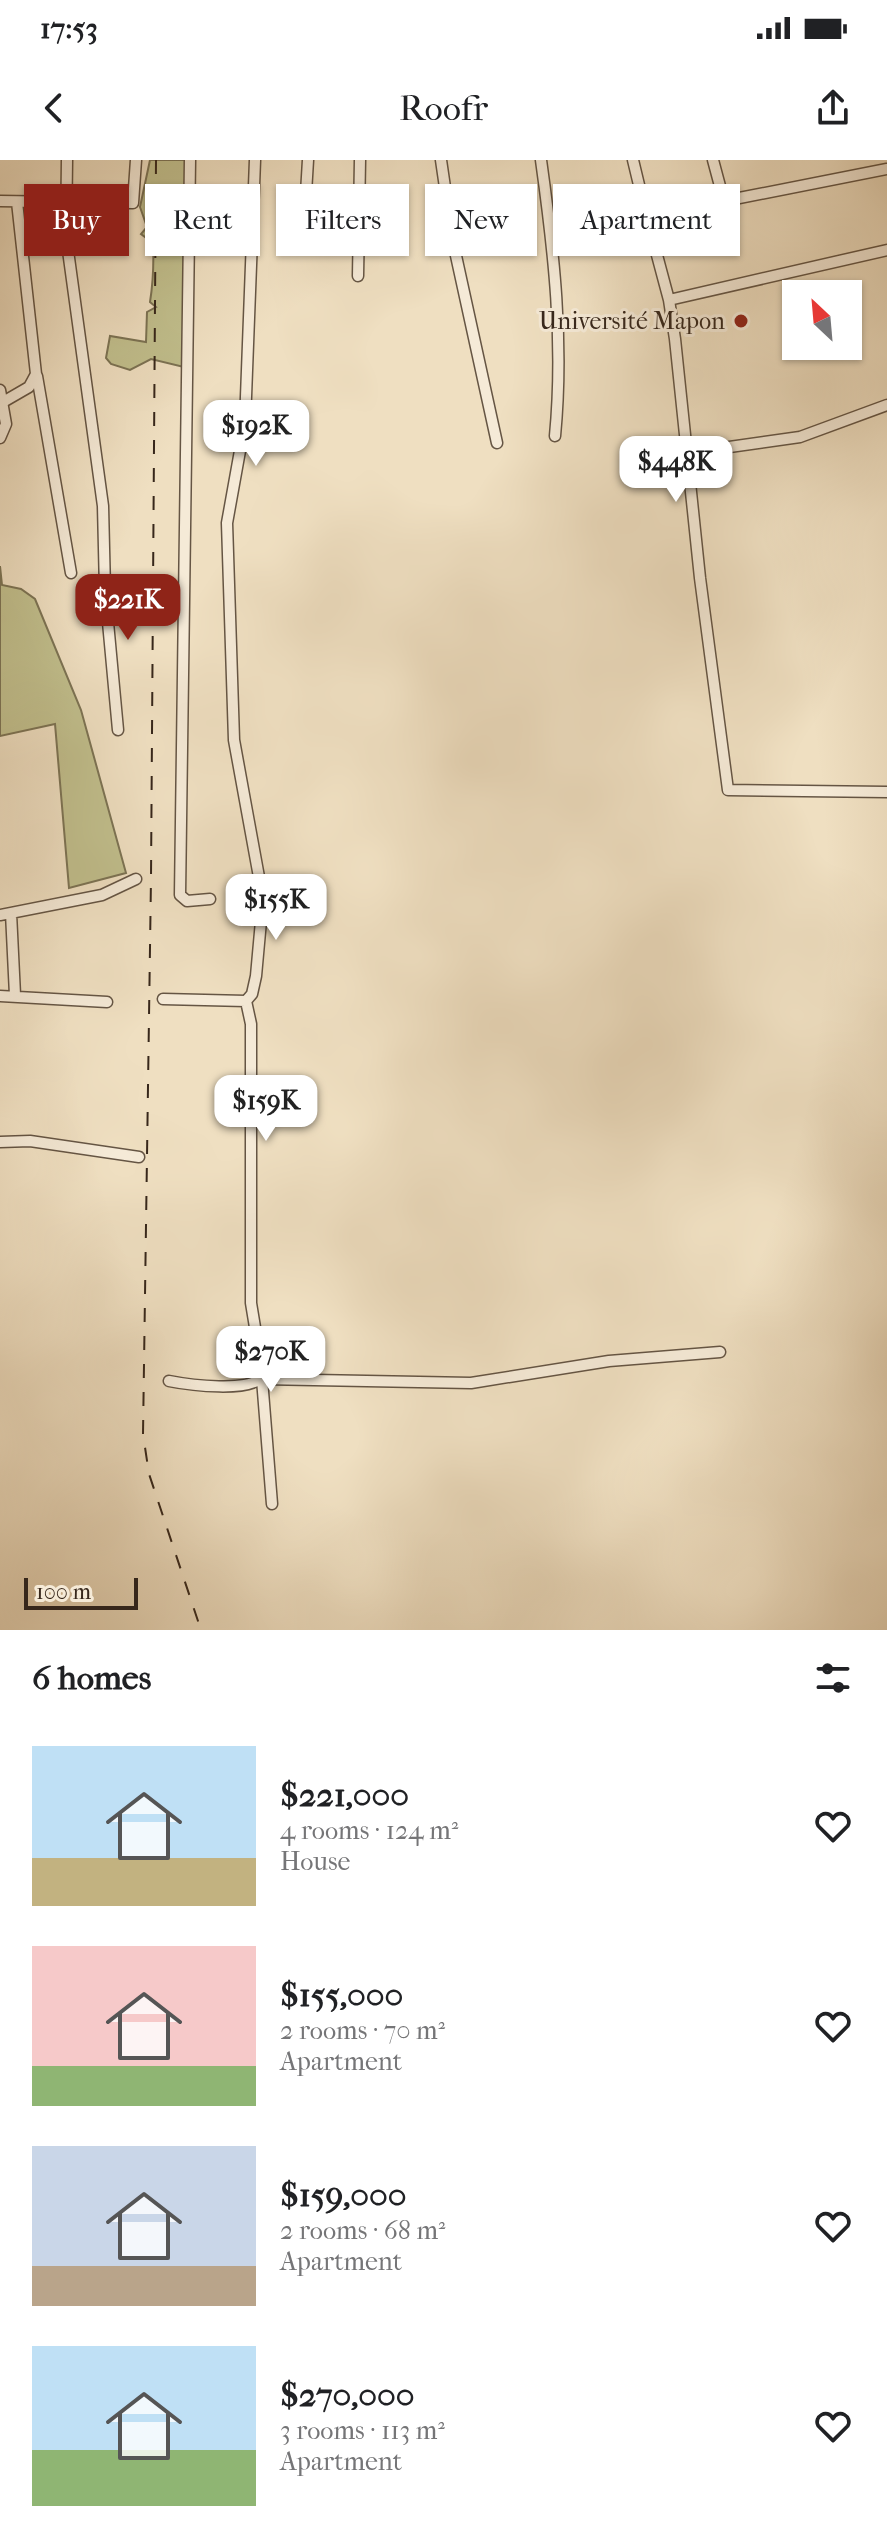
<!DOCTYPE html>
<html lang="en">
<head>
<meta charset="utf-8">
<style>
	:root { --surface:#fff; --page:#f6f6f6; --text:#202124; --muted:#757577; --accent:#8f2418 }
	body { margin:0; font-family:"IM FELL French Canon",serif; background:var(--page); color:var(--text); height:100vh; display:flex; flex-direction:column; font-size:30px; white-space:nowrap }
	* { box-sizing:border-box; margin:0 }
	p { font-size:26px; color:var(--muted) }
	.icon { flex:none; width:44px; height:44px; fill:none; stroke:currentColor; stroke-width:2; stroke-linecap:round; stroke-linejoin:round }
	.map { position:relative; height:1470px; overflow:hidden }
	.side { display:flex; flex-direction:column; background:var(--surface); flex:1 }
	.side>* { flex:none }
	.guide { position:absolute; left:24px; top:24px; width:840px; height:72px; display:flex; gap:16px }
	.needle { width:52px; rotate:334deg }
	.tools { position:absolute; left:782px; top:120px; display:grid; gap:16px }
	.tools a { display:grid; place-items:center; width:80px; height:80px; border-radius:0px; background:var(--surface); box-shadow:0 2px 6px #0004; font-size:40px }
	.scale { position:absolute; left:24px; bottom:20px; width:114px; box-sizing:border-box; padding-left:8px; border:4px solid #37271b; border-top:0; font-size:22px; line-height:28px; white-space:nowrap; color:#37271b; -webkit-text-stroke:6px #f5ead7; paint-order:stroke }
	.price { position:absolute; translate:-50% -68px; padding:0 18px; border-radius:16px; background:#fff; color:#222; font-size:26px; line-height:52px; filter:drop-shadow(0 2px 4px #0008) }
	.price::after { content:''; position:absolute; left:50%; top:48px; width:24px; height:18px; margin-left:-12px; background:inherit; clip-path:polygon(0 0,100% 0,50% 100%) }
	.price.on { background:var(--accent); color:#fff }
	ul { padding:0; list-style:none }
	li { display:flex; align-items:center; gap:24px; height:200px; padding:0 32px }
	li span { display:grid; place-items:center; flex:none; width:224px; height:160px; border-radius:0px; color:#555 }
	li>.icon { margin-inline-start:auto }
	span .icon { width:96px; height:96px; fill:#fffc; stroke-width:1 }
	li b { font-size:34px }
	h2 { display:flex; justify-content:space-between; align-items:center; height:96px; padding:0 32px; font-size:34px }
	.chip { padding:0 28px; border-radius:0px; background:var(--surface); box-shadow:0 2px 6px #0004; font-size:28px; line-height:72px }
	.chip.on { background:var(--accent); color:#fff }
	.status { display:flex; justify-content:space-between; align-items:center; height:56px; padding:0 40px; background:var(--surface); direction:ltr }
	.status svg { height:22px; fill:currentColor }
	header { display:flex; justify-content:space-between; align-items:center; height:104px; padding:0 32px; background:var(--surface); font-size:36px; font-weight:600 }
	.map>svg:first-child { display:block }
</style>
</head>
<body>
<div class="status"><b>17:53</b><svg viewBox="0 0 49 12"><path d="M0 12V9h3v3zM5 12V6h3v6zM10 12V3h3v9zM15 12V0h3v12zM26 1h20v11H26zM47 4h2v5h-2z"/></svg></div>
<header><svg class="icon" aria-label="back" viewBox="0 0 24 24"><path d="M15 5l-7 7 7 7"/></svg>Roofr<svg class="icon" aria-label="share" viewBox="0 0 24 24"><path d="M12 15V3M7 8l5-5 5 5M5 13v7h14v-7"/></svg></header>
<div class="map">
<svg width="887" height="1470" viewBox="0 0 887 1470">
	<rect width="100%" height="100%" fill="#efdfc1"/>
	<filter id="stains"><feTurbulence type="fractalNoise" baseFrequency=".0025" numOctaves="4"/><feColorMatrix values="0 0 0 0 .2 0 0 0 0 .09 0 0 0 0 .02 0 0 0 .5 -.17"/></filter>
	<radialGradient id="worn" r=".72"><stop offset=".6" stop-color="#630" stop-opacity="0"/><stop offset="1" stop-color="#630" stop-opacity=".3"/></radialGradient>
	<path fill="#c1bf8d" stroke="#7c7354" stroke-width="2" d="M 150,0 L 189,0 L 188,208 L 151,199 L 130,210 L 111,204 L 106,198 L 110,176 L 146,182 L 147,152 L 156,147 L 150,142 C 153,123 154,105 153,83 L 141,74 L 147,67 L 140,47 Z
		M 0,406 L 2,425 L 21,429 L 35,439 L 81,550 L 126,713 L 69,728 L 55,564 L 0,576 Z"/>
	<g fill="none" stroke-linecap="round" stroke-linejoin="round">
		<defs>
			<path id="minor" d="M 67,0 L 66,76 L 103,346 L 105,430 L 118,570
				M 190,0 L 180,735 L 187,741 L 210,739
				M 441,0 L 453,82 L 497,283
				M 541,0 C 554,93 564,182 555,276
				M 633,0 L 646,54 L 724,41 L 713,0
				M 0,41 L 133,43 L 136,0
				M 724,41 L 887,9
				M 646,54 L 669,140 L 675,179 L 700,418 L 728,630 L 887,632
				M 303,83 L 308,0
				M 358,116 L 360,0
				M 669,140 L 887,90
				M 37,216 L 71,413
				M 0,230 L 6,264 L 0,278
				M 3,242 L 29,227 L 36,214 L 17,42
				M 687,293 L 800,277 L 887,245
				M 11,753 L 15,835
				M 0,755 L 102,735 L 136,719
				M 0,836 L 107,842
				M 163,839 L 246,841 L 252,834 L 256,816 L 263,739 L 234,580 L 227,363 L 245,263 L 255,0
				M 0,982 L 30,981 L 139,997
				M 169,1221 C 189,1225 251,1233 263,1216 L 251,1143 L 251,864 L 246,841
				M 272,1344 L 262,1219 L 471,1223 L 609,1201 L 720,1192"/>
		</defs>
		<use href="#minor" stroke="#655544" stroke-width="13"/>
		<use href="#minor" stroke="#f5ead7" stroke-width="10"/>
		<path stroke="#37271b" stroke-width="2" stroke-dasharray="14 14" stroke-linecap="butt" d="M 156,0 L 151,718 L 143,1274 L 149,1314 L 201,1470"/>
	</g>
	<circle fill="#8f2418" stroke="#f5ead7" stroke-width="3" cx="741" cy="161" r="8"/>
	<g text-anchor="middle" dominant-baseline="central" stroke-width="6" stroke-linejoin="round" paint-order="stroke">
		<g font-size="24" fill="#37271b" stroke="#f5ead7" text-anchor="end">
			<text x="725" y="161">Université Mapon</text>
		</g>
	</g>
	<rect width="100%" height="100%" filter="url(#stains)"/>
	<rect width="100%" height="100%" fill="url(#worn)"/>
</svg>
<div class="tools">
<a><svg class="needle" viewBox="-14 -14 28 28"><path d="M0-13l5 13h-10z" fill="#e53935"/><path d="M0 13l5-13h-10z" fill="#757577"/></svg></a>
</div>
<div class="scale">100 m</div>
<b class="price" style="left:256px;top:308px">$192K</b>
<b class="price" style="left:676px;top:344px">$448K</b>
<b class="price on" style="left:128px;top:482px">$221K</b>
<b class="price" style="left:276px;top:782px">$155K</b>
<b class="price" style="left:266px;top:983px">$159K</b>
<b class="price" style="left:271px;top:1234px">$270K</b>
<div class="guide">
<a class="chip on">Buy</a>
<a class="chip">Rent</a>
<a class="chip">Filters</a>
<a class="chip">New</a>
<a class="chip">Apartment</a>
</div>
</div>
<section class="side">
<h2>6 homes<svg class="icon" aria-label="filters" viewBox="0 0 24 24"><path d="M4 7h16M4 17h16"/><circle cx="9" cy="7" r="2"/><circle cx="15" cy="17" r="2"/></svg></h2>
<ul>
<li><span style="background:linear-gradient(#bfe0f5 70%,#c2b280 0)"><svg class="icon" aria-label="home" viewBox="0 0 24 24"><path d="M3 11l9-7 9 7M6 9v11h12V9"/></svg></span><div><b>$221,000</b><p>4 rooms · 124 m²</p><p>House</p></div><svg class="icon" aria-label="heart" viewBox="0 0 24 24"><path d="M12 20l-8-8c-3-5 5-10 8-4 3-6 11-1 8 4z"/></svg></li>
<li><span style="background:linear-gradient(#f6c9c9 75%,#8fb573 0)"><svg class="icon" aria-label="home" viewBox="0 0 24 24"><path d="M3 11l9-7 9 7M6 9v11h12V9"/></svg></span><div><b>$155,000</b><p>2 rooms · 70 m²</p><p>Apartment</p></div><svg class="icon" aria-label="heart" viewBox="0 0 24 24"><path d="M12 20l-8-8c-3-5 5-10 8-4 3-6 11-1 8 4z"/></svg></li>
<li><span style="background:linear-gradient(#c9d6e8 75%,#b9a48a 0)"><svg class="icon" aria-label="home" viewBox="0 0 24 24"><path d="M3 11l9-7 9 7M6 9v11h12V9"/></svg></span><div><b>$159,000</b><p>2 rooms · 68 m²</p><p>Apartment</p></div><svg class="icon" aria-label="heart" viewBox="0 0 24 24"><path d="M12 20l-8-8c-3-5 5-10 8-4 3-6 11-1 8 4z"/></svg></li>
<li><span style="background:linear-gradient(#bfe0f5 65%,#8fb573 0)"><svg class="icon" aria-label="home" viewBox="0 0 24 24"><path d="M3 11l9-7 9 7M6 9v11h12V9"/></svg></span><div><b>$270,000</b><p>3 rooms · 113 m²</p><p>Apartment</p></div><svg class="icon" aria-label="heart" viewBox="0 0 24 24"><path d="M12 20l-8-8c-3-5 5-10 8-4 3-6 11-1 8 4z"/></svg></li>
</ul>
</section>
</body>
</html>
